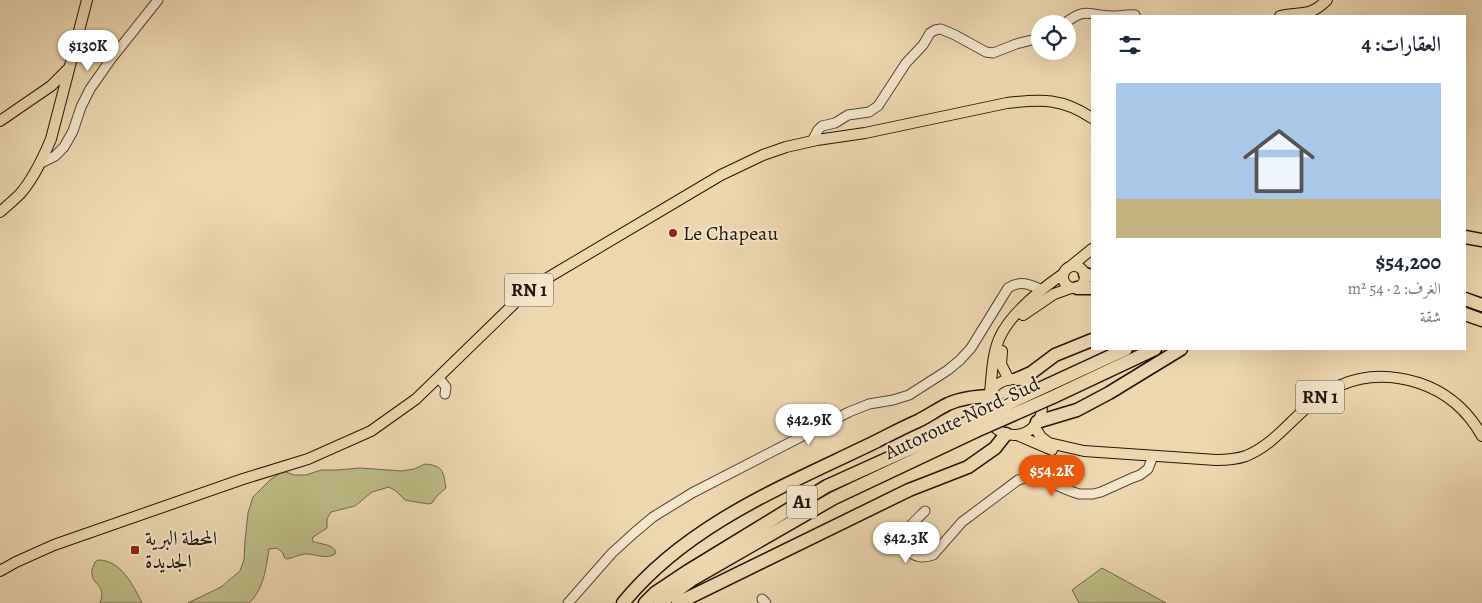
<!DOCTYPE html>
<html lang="ar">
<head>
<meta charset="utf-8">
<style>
	:root { --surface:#fff; --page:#f6f6f7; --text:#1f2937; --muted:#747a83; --accent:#ea580c }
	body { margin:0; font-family:Alegreya,Amiri,serif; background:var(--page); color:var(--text); direction:rtl; height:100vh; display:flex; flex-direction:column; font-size:19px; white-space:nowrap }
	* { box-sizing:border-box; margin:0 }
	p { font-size:16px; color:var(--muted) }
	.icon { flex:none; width:28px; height:28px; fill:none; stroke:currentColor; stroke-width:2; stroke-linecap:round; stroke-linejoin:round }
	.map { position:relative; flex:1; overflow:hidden; direction:ltr }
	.sheet { position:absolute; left:1091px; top:15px; width:375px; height:335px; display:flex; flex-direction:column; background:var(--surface); border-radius:0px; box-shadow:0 5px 20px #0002; direction:rtl }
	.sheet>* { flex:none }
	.tools { position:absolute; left:1031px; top:15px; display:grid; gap:10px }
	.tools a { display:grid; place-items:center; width:45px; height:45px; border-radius:50%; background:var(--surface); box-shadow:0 5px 20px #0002; font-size:25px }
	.price { position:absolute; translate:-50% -42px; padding:0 11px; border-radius:18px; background:#fff; color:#222; font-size:16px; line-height:32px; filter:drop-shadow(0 1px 2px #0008) }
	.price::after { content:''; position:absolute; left:50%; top:30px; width:15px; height:11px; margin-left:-8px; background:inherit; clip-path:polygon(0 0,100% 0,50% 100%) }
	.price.active { background:var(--accent); color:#fff }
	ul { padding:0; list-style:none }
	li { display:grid; align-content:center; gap:10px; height:265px; padding:0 25px }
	li span { display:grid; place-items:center; height:155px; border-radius:0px; color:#555 }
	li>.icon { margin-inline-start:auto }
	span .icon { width:90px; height:90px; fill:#fffc; stroke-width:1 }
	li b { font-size:21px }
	h2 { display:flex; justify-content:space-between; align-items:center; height:60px; padding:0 25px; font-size:21px }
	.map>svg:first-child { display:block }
</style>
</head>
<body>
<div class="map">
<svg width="1482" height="603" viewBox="0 0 1482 603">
	<rect width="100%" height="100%" fill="#eed7af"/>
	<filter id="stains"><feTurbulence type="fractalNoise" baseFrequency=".004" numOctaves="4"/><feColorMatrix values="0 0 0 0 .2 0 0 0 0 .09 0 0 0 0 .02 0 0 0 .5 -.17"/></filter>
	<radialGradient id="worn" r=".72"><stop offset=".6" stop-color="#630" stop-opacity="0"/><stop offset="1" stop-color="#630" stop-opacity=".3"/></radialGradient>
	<path fill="#bebd87" stroke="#706848" d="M 425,464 C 443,466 443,470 446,488 L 437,496 L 432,503 L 428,504 L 405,500 L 396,491 L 389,487 L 372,492 L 355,506 L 331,512 L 327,519 L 327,528 L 313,537 L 312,541 C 321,545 333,543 336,553 C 327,561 315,553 304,554 C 298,555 293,558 287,559 L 284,557 L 283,553 L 277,548 L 269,549 C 266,568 264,589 249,603 L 188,603 L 221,587 L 240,571 L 244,560 L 245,541 L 248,513 L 253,497 L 270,480 L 280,473 L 286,472 L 294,475 L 306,475 L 321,470 L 337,470 L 360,468 L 402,471 L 414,469 Z
		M 98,560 C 121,560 133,585 142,603 L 100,603 C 107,584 92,585 92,574 C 91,570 94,565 95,562 Z
		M 1102,568 L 1166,603 L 1079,603 L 1072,590 Z"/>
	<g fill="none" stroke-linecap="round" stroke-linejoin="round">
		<defs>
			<path id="minor" d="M 1064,24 C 1086,6 1088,16 1112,16 C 1120,16 1127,14 1135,15
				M 812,141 L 818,130 L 822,126 L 835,123 L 848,115 L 869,112 L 878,106 L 906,63 L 923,45 L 930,33 L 935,30 L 941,29 L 955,35 L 986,52 L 993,53 L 1016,44 L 1040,38
				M 41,163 L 55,156 L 64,147 L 73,131 L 81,107 L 90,89 L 111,59 L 158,0
				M 439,378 L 446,387 L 445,394
				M 925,511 C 919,517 908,526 905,535 C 901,552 918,561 933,555 L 962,522 L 1018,480 C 1036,473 1056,486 1073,492 L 1079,494 L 1093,494 L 1101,492 L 1132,478 L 1140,475 L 1148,469 L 1153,456
				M 762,599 L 766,603
				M 568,603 L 612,553 L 634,533 L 653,517 L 692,493 L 849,412 L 869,404 L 893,400 L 909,395 L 948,370 L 960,360 L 971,348 L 1008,288 C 1020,280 1029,284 1042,290"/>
			<path id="major" d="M 1280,16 C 1301,11 1309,18 1327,0
				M 0,121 L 51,86 L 69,68
				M 0,212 C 7,206 14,200 20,194 C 34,178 43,158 51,139 L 87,0
				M1063 277a11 11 0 1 1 22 0a11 11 0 1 1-22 0Z
				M 1071,266 L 1092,249
				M 1023,315 L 1054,294 L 1071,288
				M 1002,351 L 1001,364 L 1009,380
				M986 407a28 28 0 1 1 56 0a28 28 0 1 1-56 0Z
				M 990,392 C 992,375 992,356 999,339 C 1010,313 1040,290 1063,274
				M 1034,426 L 1041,437 L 1049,443 L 1084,451 L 1216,460 C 1226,460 1237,459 1246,456 C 1269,447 1285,427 1303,411 C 1336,379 1375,369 1419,383 C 1446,392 1468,411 1482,436
				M 1017,435 L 1052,450
				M 0,571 L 16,562 L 54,545 L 243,479 L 308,459 L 371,431 L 416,399 L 521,297 L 539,283 L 721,175 L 763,155 L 786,147 L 817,140 L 865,133 L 1007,103 C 1042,99 1062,98 1092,118"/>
			<path id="highway" d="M 1465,237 L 1482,240
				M 1085,274 L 1092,276
				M 1077,288 L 1092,288
				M 1465,299 L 1482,305
				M 1465,314 L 1482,320
				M 1017,379 L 1031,373 L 1055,355 L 1092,340
				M 1048,385 L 1126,349
				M 1053,397 L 1155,349
				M 1037,422 L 1077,410 L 1109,393 L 1181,349
				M 623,603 C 688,523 787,485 877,441 C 891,434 904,427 918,421 C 928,416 938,409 948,404 C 961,398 975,397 989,396
				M 645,603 L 655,593 L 688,571 L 827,486 L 971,421
				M 660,603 L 693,579 L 834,498 L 976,431
				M 678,603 L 909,490 L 968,467 L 995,448 L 1006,434"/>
		</defs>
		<use href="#minor" stroke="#564533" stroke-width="11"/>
		<use href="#major" stroke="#23140a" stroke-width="12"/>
		<use href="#highway" stroke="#23140a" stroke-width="15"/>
		<use href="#minor" stroke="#f4e5cb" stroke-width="9"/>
		<use href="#major" stroke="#eed7af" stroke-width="10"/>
		<use href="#highway" stroke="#eed7af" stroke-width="12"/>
		<defs>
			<path id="highway-bridge" d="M 971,421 L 1048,385
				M 976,431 L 1053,397"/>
		</defs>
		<use href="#highway-bridge" stroke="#23140a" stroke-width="15" stroke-linecap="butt"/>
		<use href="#highway-bridge" stroke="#eed7af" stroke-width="12"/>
	</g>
	<g fill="#8f2418" stroke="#f4e5cb" stroke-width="2">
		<circle cx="673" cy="233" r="5"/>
		<rect x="130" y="545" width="10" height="10" rx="2.5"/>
	</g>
	<g text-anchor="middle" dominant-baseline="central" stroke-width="4" stroke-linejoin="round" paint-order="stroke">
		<g fill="#f4e5cb" stroke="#625344" stroke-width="1">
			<rect x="505" y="273.5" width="48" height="33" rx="4"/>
			<rect x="1296" y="380.5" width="48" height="33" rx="4"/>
			<rect x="787" y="485.5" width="30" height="33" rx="4"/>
		</g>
		<g font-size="19" font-weight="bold" fill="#23140a">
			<text x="529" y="290">RN 1</text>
			<text x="1320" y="397">RN 1</text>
			<text x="802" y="502">A1</text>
		</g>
		<g font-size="20" fill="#23140a" stroke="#f4e5cb" text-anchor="start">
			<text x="683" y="233">Le Chapeau</text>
			<text x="145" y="538">المحطة البرية<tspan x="145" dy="23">الجديدة</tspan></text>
		</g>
		<g font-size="20" fill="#23140a" stroke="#f4e5cb">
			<text transform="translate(962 418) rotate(-25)">Autoroute Nord-Sud</text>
		</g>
	</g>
	<rect width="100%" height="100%" filter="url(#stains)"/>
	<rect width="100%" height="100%" fill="url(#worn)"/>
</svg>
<div class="tools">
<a><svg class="icon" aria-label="locate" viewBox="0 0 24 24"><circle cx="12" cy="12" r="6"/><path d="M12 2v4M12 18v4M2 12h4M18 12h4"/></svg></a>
</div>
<b class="price" style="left:88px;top:72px">$130K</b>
<b class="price" style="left:809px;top:446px">$42.9K</b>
<b class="price active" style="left:1052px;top:497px">$54.2K</b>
<b class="price" style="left:906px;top:564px">$42.3K</b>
<section class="sheet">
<h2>العقارات: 4<svg class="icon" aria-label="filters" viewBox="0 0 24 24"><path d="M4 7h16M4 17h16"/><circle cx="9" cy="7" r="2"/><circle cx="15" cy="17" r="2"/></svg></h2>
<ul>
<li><span style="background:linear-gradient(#a9c7e8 75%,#c2b280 0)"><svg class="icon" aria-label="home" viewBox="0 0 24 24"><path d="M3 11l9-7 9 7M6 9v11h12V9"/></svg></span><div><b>$54,200</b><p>الغرف: 2 · 54 m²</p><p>شقة</p></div></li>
</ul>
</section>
</div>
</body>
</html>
